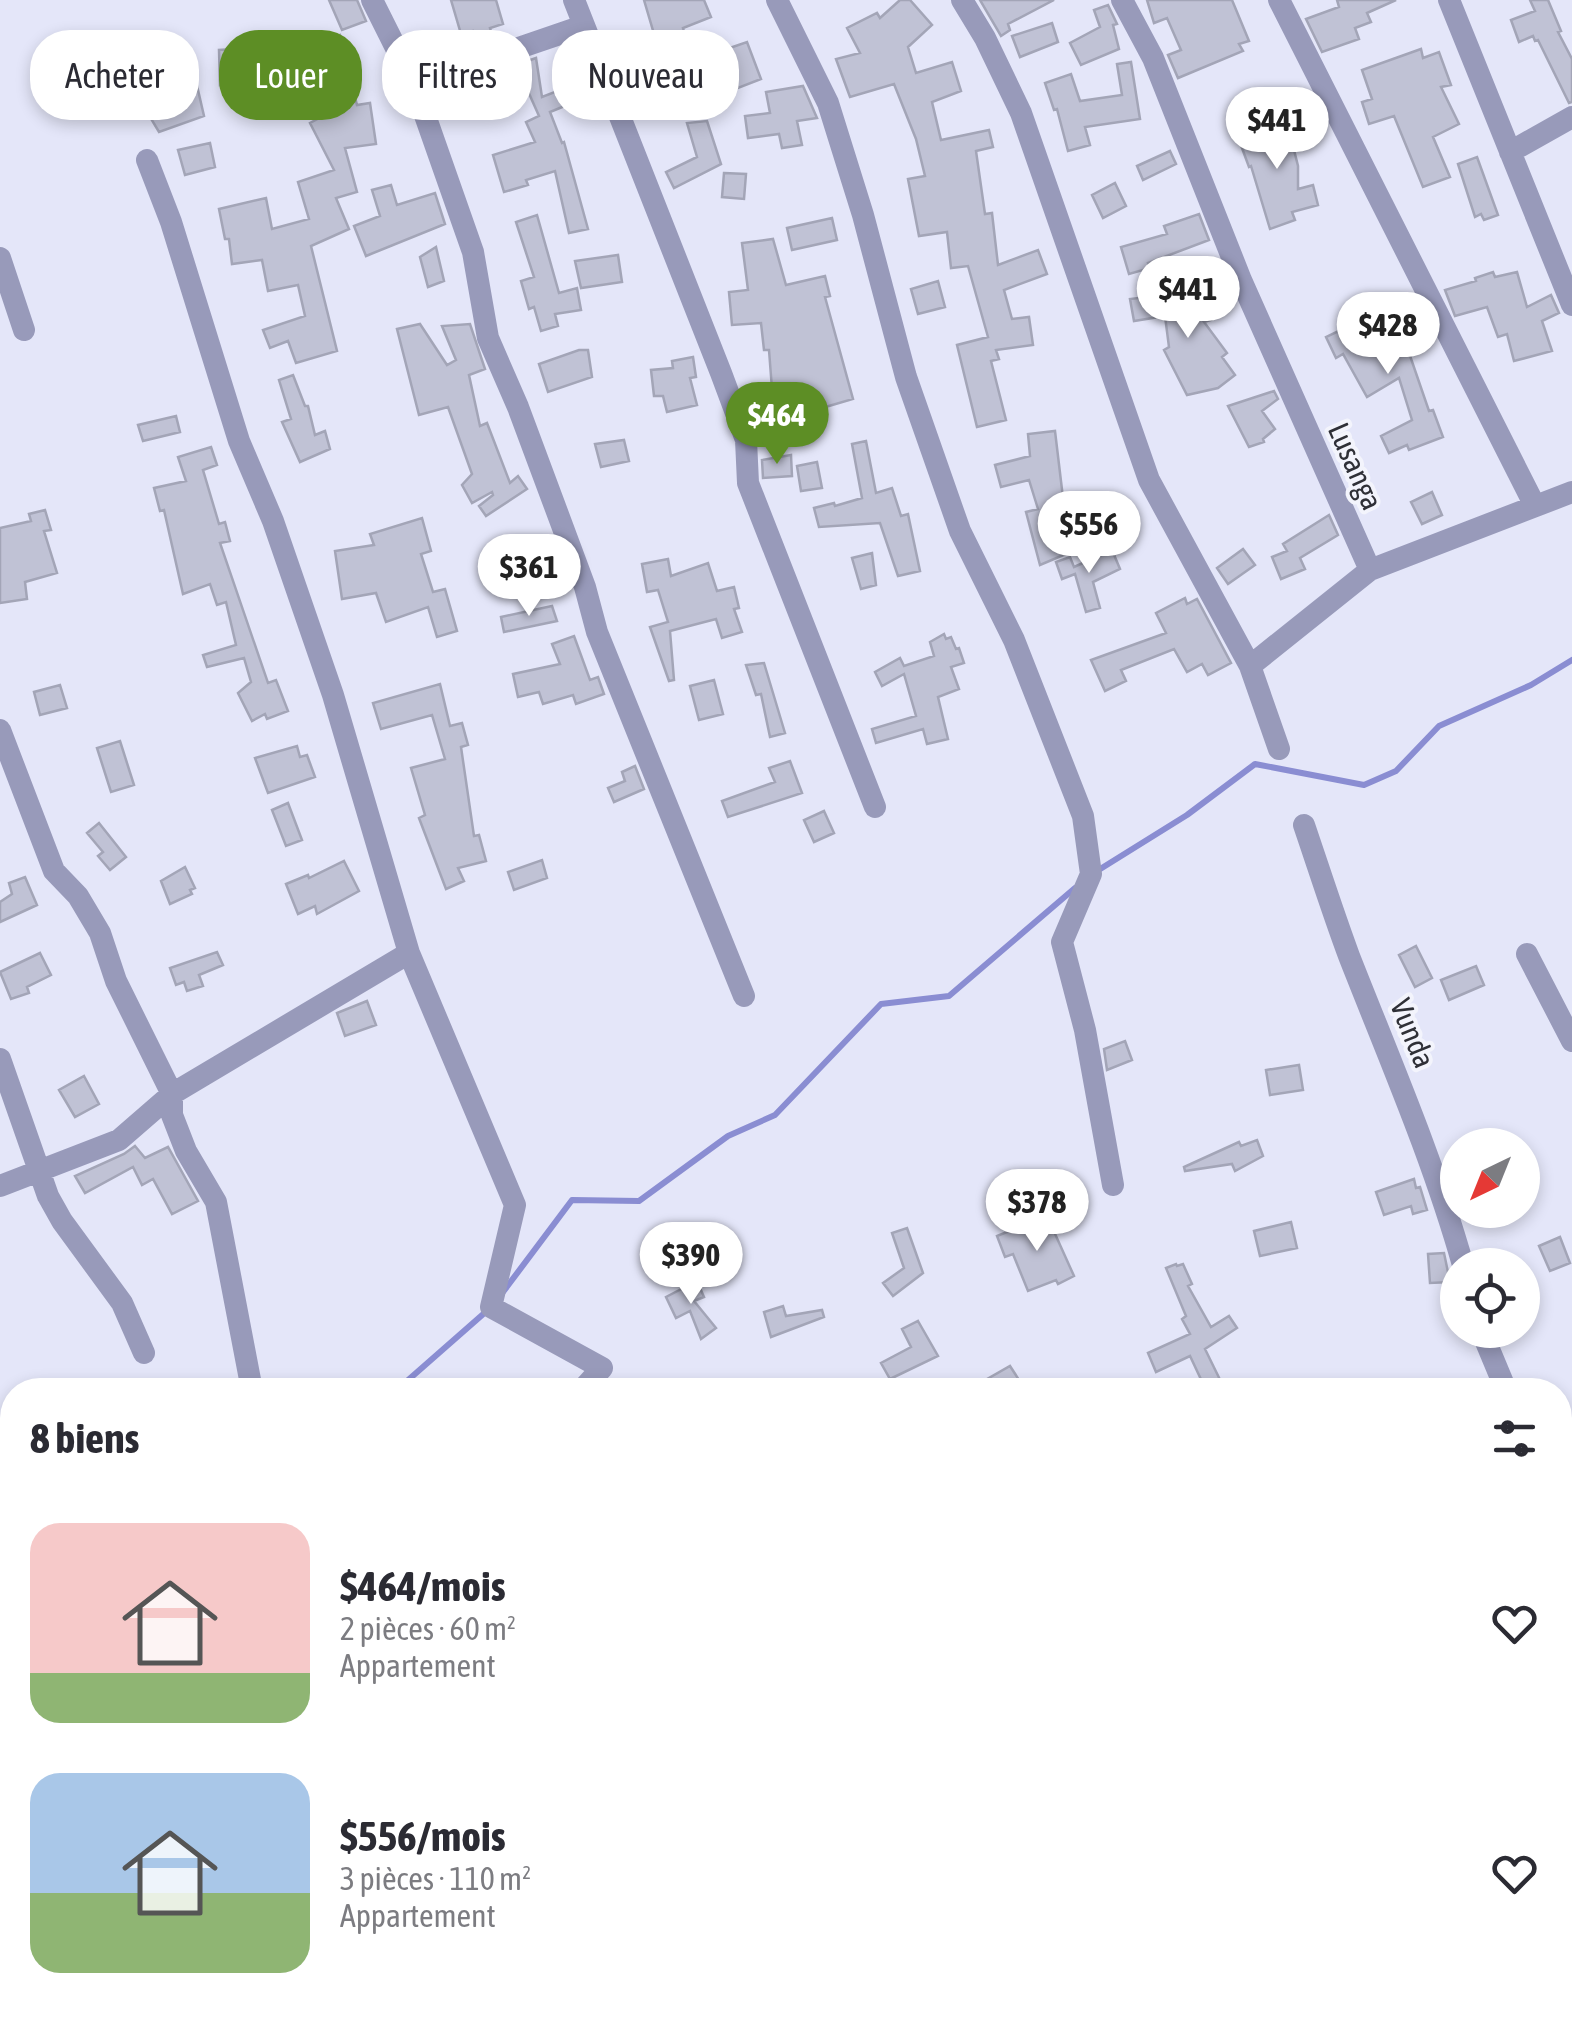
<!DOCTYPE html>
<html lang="fr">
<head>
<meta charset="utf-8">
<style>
	:root { --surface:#fff; --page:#f2f2f3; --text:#2b2b33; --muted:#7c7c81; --accent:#5d8e25 }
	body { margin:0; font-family:"Asap Condensed",sans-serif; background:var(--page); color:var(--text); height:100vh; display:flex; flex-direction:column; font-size:38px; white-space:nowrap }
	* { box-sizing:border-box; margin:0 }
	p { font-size:32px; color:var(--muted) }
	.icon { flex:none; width:55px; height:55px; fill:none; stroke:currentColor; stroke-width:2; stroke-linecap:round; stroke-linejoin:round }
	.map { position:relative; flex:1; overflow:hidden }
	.sheet { position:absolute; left:0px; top:1378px; width:1572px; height:642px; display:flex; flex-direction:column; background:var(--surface); border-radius:40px 40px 0 0; box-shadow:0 5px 15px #0003 }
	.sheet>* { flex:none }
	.top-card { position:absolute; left:30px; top:30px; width:1000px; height:90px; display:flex; gap:20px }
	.needle { width:65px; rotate:223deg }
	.tools { position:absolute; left:1440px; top:1128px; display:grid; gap:20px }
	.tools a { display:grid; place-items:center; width:100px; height:100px; border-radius:50%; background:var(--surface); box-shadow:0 5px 15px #0003; font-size:50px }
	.price { position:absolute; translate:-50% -85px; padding:0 22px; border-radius:35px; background:#fff; color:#222; font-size:32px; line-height:65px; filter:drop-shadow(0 2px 5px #0008) }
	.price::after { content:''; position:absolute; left:50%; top:60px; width:30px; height:22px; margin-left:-15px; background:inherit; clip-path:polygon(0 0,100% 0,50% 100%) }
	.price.active { background:var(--accent); color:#fff }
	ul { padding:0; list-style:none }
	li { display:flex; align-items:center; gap:30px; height:250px; padding:0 30px }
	li span { display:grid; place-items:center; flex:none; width:280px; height:200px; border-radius:30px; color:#555 }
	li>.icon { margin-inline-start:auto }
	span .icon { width:120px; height:120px; fill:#fffc; stroke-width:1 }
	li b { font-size:42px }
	h2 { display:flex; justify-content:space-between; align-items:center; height:120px; padding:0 30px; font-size:42px }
	.tag { padding:0 35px; border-radius:40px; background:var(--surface); box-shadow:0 5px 15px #0003; font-size:35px; line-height:90px }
	.tag.active { background:var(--accent); color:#fff }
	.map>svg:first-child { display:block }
</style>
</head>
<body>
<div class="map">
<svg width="1572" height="2018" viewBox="0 0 1572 2018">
	<rect width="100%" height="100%" fill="#e4e6f9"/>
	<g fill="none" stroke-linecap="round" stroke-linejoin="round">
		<path stroke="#8a8dd2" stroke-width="6" d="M 1097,871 L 1187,815 L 1255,764 L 1364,785 L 1396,771 L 1439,726 L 1531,685 L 1572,660
			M 503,1292 L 572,1200 L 639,1201 L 728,1136 L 775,1115 L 881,1004 L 949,996 L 1075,888
			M 339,1390 L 407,1381 L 489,1309
			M 0,1467 L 12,1467"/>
	</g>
	<path fill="#c0c2d5" stroke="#a3a5b7" stroke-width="2.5" d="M 329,0 L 357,0 L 366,21 L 342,30 Z
		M 451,0 L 496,0 L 503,24 L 490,28 L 494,41 L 478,46 L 473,31 L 461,34 Z
		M 644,0 L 704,0 L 711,17 L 683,28 L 691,58 L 717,48 L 718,52 L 747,42 L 761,79 L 738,88 L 731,73 L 698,87 L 702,102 L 684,109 L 676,81 L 645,87 L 637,39 L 654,34 Z
		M 900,0 L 910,0 L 932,25 L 908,47 L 916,73 L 952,62 L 961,91 L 932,102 L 941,140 L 989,130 L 993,147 L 976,151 L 985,214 L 992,213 L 998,265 L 1038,250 L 1047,274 L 1004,290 L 1012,319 L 1029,317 L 1033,345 L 996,350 L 999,359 L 991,361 L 1006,420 L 977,427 L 957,345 L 988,337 L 968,266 L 951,268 L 947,232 L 919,236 L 908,179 L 925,176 L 916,139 L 894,84 L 850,97 L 836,59 L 860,53 L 847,28 L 877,13 L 880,18 Z
		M 980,0 L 1054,0 L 1008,24 L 1010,30 L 1001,36 Z
		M 1147,0 L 1232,0 L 1249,41 L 1239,44 L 1243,51 L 1178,78 L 1168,55 L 1181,50 L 1167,18 L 1154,23 Z
		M 1337,0 L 1396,0 L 1367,13 L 1371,22 L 1355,28 L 1359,39 L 1322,52 L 1306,19 L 1339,7 Z
		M 1530,0 L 1548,0 L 1561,31 L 1558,32 L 1572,59 L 1572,102 L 1569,103 L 1538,40 L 1535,41 L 1533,36 L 1519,42 L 1511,20 L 1535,11 Z
		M 1108,5 L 1117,24 L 1113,25 L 1119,49 L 1081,65 L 1070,43 L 1100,27 L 1094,10 Z
		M 1052,23 L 1058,42 L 1020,57 L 1012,36 Z
		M 340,35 L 348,53 L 344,55 L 357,105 L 370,103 L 376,144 L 345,148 L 357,192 L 336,198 L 349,229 L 311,246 L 337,351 L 296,363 L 288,341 L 270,348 L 263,330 L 305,316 L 298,285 L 268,291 L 262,260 L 232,264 L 229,239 L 225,239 L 219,209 L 266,198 L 272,229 L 309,219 L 298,182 L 334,170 L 310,123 L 336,109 L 327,73 L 283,94 L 271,69 Z
		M 235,49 L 243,78 L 220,85 L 219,50 Z
		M 1421,49 L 1423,58 L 1439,52 L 1451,85 L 1441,87 L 1459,124 L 1433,137 L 1450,177 L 1423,187 L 1394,116 L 1369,124 L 1362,102 L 1372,99 L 1362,70 Z
		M 536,58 L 542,97 L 565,88 L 572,103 L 550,112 L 562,143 L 564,142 L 588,229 L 569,233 L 555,171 L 526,180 L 528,185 L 504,192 L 493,155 L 535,142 L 526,122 L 539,116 L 527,89 L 488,95 L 485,76 Z
		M 1131,62 L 1140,119 L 1085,127 L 1090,145 L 1068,151 L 1057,109 L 1054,110 L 1045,83 L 1071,74 L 1080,101 L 1122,95 L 1117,64 Z
		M 192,64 L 204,116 L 159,132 L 144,107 L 180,85 L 175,68 Z
		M 803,86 L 817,118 L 797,121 L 802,145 L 782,148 L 779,134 L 748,138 L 745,116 L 770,113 L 766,92 Z
		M 1285,114 L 1298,166 L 1298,189 L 1313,185 L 1318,205 L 1292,212 L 1295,220 L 1270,229 L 1251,166 L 1249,167 L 1239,140 L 1267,129 L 1265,120 Z
		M 707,121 L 721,164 L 674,188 L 666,172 L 697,157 L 687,123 Z
		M 210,143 L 215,167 L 185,175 L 178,150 Z
		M 1170,151 L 1176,164 L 1143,180 L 1137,166 Z
		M 1477,157 L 1498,215 L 1484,220 L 1481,214 L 1475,217 L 1458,164 Z
		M 724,173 L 746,174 L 744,199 L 722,197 Z
		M 1115,183 L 1126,206 L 1103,218 L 1092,195 Z
		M 391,185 L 397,205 L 435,193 L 445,224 L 366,256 L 354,226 L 380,216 L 372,190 Z
		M 1199,214 L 1209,240 L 1148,263 L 1150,268 L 1129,274 L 1121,247 L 1167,234 L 1164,226 Z
		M 537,215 L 559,293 L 577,288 L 581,310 L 555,314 L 558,326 L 541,331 L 534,307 L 529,309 L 521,281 L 534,277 L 516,222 Z
		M 832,218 L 837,240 L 792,250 L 787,228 Z
		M 773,239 L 786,285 L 825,276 L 830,296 L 825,297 L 853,399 L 812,411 L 813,417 L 782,425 L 772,389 L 769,350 L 764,350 L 761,323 L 732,325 L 729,292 L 748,290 L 742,243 Z
		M 436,247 L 444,281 L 428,287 L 420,257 Z
		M 618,255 L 622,282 L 581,288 L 575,261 Z
		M 1493,272 L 1495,277 L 1517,272 L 1527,307 L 1551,295 L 1559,313 L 1542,321 L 1552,351 L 1514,361 L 1507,334 L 1498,337 L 1487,307 L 1455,316 L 1445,290 L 1476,281 L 1475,278 Z
		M 938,281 L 945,307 L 918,314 L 911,289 Z
		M 1173,294 L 1175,305 L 1205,297 L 1211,320 L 1204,322 L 1227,353 L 1222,357 L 1235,375 L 1218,388 L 1187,395 L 1164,350 L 1169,347 L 1165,316 L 1134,321 L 1130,299 Z
		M 1396,315 L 1429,411 L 1433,410 L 1443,437 L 1409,450 L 1407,445 L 1389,453 L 1381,436 L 1412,420 L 1399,378 L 1367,397 L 1343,354 L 1336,358 L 1326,337 L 1351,325 L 1354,333 Z
		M 420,324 L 447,365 L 456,360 L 442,326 L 470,324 L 485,369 L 469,375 L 480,426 L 487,423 L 510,483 L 518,476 L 527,489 L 486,516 L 479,506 L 493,495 L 492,492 L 472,503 L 462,485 L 472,474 L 448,407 L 419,415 L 397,329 Z
		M 579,350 L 588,350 L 592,377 L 548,392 L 539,364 Z
		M 693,357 L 696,377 L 690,378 L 697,405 L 667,412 L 663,396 L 654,396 L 651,370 L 673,368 L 672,361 Z
		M 293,375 L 305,406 L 308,406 L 315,435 L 325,431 L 330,449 L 300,462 L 282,422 L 291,419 L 279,380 Z
		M 1274,391 L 1278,399 L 1262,411 L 1275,429 L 1263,439 L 1264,442 L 1249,447 L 1228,406 Z
		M 176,416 L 180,432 L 143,441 L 138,425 Z
		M 1055,431 L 1063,498 L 1085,493 L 1090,513 L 1057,521 L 1066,554 L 1040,565 L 1026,512 L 1038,509 L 1029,480 L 1001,487 L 995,465 L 1030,456 L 1028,434 Z
		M 624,440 L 629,461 L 601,467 L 595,444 Z
		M 866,441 L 876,493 L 892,488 L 901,516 L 908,514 L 920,571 L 898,576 L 880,523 L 819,527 L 814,508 L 834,503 L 835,506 L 862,498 L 852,444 Z
		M 211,447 L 217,465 L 203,470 L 219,524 L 225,522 L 230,541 L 220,543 L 268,683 L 276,680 L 288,711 L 267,719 L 265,714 L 252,721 L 238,693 L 251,682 L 244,658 L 207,667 L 203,655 L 236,645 L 226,602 L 217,605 L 210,584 L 183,594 L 164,510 L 160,511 L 154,488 L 186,481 L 178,457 Z
		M 791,455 L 792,476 L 763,478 L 762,460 Z
		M 817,462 L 822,488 L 801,491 L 797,466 Z
		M 1432,492 L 1442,515 L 1422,524 L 1411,502 Z
		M 45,510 L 51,530 L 44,531 L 57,573 L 25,582 L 27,599 L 0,603 L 0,528 L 31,521 L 29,514 Z
		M 1329,515 L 1338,535 L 1300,558 L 1305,569 L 1281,579 L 1272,557 L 1287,551 L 1283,544 Z
		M 422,518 L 431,551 L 421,554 L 433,592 L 445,589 L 457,631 L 437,637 L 428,607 L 386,622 L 376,593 L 342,599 L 335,551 L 374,545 L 370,534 Z
		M 1243,549 L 1255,565 L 1228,584 L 1217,568 Z
		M 1112,550 L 1120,569 L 1093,582 L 1100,608 L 1086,612 L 1075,574 L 1062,579 L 1056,562 L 1070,557 L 1074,567 Z
		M 530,551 L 533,572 L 491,576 L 488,556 Z
		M 872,553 L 876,585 L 861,589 L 852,558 Z
		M 668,559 L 671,576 L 708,563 L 717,591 L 734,587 L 739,608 L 734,609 L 742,632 L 722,638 L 716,619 L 670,631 L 674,680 L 669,681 L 650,627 L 668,622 L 658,590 L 647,592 L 642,564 Z
		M 1185,598 L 1187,604 L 1197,599 L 1231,663 L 1208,675 L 1202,664 L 1187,672 L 1174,649 L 1121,670 L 1126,681 L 1105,691 L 1091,660 L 1166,633 L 1156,613 Z
		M 552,606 L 557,621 L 504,632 L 501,617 Z
		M 944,634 L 946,639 L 951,637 L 956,649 L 959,648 L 964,663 L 951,667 L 959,689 L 938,697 L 948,739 L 927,744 L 923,729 L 876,743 L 872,729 L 916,716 L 904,674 L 882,686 L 875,672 L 900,658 L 904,666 L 934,656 L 930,642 Z
		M 574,636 L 590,680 L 598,677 L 604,694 L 576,704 L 573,695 L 543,704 L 539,692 L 518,697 L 513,674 L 560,664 L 552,644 Z
		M 764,663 L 785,733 L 770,737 L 761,694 L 756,695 L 746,665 Z
		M 714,680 L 723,714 L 699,720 L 690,686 Z
		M 440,684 L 450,726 L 462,723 L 468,745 L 461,747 L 474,836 L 479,835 L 486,861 L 458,868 L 464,881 L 446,889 L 419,818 L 425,815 L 411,768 L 445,759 L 432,715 L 381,729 L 373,703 Z
		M 60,685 L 67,708 L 40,715 L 34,692 Z
		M 120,741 L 134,785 L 111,792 L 97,748 Z
		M 297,746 L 300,757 L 307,755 L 315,777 L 268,793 L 255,758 Z
		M 790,761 L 802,793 L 728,817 L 722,801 L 775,782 L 769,768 Z
		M 635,766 L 644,789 L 614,802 L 608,788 L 625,781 L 622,772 Z
		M 288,803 L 302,840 L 286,846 L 272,810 Z
		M 824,811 L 834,833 L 814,842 L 804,820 Z
		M 99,823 L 126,857 L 110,870 L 98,856 L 103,852 L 87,833 Z
		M 542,860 L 547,878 L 514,890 L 508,872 Z
		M 344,861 L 359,891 L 317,914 L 315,906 L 298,914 L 286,884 L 308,875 L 309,878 Z
		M 185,867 L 195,888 L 190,890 L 192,894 L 170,904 L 161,881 Z
		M 25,877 L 37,905 L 0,922 L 0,902 L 12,894 L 9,883 Z
		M 1416,946 L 1432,978 L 1415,987 L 1399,955 Z
		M 217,952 L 223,965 L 199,975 L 203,986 L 187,991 L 184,982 L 176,985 L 170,968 Z
		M 40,953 L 51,975 L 27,987 L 29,993 L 11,999 L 0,972 Z
		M 1476,966 L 1484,985 L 1449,1000 L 1441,980 Z
		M 367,1001 L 376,1025 L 345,1036 L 337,1013 Z
		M 1125,1041 L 1132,1060 L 1107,1070 L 1104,1049 Z
		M 1299,1065 L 1303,1090 L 1270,1095 L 1266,1070 Z
		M 84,1076 L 99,1104 L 75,1117 L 59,1090 Z
		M 1257,1140 L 1263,1156 L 1235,1171 L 1232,1164 L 1185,1171 L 1184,1167 L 1239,1142 L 1241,1146 Z
		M 135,1146 L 145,1158 L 168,1147 L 198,1201 L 172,1214 L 153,1179 L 142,1185 L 133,1167 L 85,1193 L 75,1176 L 124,1154 Z
		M 1414,1179 L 1416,1188 L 1420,1187 L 1427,1210 L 1413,1214 L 1411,1206 L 1384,1215 L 1376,1192 Z
		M 1047,1216 L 1074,1276 L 1058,1284 L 1056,1280 L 1028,1291 L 1013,1254 L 1005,1257 L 997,1236 Z
		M 1291,1222 L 1297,1248 L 1260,1256 L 1254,1231 Z
		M 907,1228 L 923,1273 L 893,1296 L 883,1283 L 904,1268 L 892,1233 Z
		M 1560,1237 L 1570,1263 L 1550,1271 L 1539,1246 Z
		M 1444,1253 L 1450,1282 L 1430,1283 L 1428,1254 Z
		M 1176,1264 L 1177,1266 L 1183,1264 L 1192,1284 L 1188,1286 L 1211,1327 L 1229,1316 L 1237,1328 L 1205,1349 L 1225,1390 L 1206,1390 L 1190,1356 L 1156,1372 L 1148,1353 L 1190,1334 L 1182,1319 L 1186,1316 L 1166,1268 Z
		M 697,1281 L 704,1297 L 694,1301 L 716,1328 L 701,1339 L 690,1311 L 676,1318 L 666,1297 Z
		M 783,1306 L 786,1316 L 822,1310 L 824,1317 L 771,1337 L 764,1312 Z
		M 918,1321 L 938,1356 L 890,1379 L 881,1363 L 911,1347 L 902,1329 Z
		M 1010,1366 L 1021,1383 L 1010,1390 L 968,1390 Z"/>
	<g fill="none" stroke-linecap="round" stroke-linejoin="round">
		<path stroke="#989aba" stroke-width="22" d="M 372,0 L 414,84 L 473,252 L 488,338 L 518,407 L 585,587 L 597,632 L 744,996
			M 574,0 L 721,373 L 746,440 L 748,483 L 875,807
			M 777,0 L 828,103 L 863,215 L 906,377 L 960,531 L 1014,640 L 1083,816 L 1091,874 L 1062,942 L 1085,1030 L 1113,1185
			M 962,0 L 985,38 L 1021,113 L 1149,480 L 1250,666 L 1279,749
			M 1122,0 L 1153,58 L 1241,280 L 1370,570
			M 1279,0 L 1535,506
			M 1449,0 L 1572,305
			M 414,84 L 583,26
			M 1510,152 L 1572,117
			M 147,160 L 171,222 L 239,441 L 273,521 L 333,695 L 409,953 L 515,1205 L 491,1307 L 602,1368 L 582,1390
			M 0,258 L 24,330
			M 1250,666 L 1370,570 L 1572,492
			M 0,730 L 54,871 L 78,896 L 100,933 L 116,981 L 172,1094 L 172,1115 L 186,1151 L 216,1202 L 252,1390
			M 1304,825 C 1319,869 1333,913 1349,956 C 1389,1058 1433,1159 1463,1265
			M 1527,954 L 1572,1041
			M 0,1059 L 48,1196 L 62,1221 L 122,1303 L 144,1353
			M 0,1186 L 119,1140 L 172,1094 L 409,953
			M 1481,1330 L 1506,1390
			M 1560,1492 L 1572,1513
			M 1560,1835 L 1572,1857
			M 1493,2008 L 1500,2018
			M 627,2018 L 627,2008
			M 752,2018 L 752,2008
			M 898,2018 L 900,2008"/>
	</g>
	<g text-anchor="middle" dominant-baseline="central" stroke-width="8" stroke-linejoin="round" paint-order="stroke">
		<g font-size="30" fill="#2f3037" stroke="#f3f4fc">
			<text transform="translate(1356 466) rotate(66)">Lusanga</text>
			<text transform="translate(1413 1033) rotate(68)">Vunda</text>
		</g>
	</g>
</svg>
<div class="tools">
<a><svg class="needle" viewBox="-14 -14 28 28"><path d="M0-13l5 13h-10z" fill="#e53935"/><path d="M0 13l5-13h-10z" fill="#7c7c81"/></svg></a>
<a><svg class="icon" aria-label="locate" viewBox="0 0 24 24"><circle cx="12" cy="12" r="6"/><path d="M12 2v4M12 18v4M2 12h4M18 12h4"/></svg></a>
</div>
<b class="price" style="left:1277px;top:172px">$441</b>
<b class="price" style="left:1188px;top:341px">$441</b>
<b class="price" style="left:1388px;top:377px">$428</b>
<b class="price active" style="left:777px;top:467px">$464</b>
<b class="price" style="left:1089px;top:576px">$556</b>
<b class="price" style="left:529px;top:619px">$361</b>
<b class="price" style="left:1037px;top:1254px">$378</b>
<b class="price" style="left:691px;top:1307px">$390</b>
<div class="top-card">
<a class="tag">Acheter</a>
<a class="tag active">Louer</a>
<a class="tag">Filtres</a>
<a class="tag">Nouveau</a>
</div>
<section class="sheet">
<h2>8 biens<svg class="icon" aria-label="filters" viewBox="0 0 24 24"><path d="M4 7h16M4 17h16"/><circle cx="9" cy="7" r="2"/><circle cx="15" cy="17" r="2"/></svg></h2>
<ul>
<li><span style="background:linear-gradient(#f6c9c9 75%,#8fb573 0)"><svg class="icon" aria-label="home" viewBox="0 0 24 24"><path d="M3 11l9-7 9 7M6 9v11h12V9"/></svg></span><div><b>$464/mois</b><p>2 pièces · 60 m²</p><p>Appartement</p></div><svg class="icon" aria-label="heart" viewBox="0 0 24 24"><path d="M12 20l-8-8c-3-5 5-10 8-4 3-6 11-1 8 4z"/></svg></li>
<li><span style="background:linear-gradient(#a9c7e8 60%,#8fb573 0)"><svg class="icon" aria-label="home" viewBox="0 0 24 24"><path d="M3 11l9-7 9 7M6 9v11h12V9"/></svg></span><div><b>$556/mois</b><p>3 pièces · 110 m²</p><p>Appartement</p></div><svg class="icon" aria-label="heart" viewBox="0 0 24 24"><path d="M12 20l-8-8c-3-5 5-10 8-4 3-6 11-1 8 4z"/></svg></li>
</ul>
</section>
</div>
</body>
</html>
